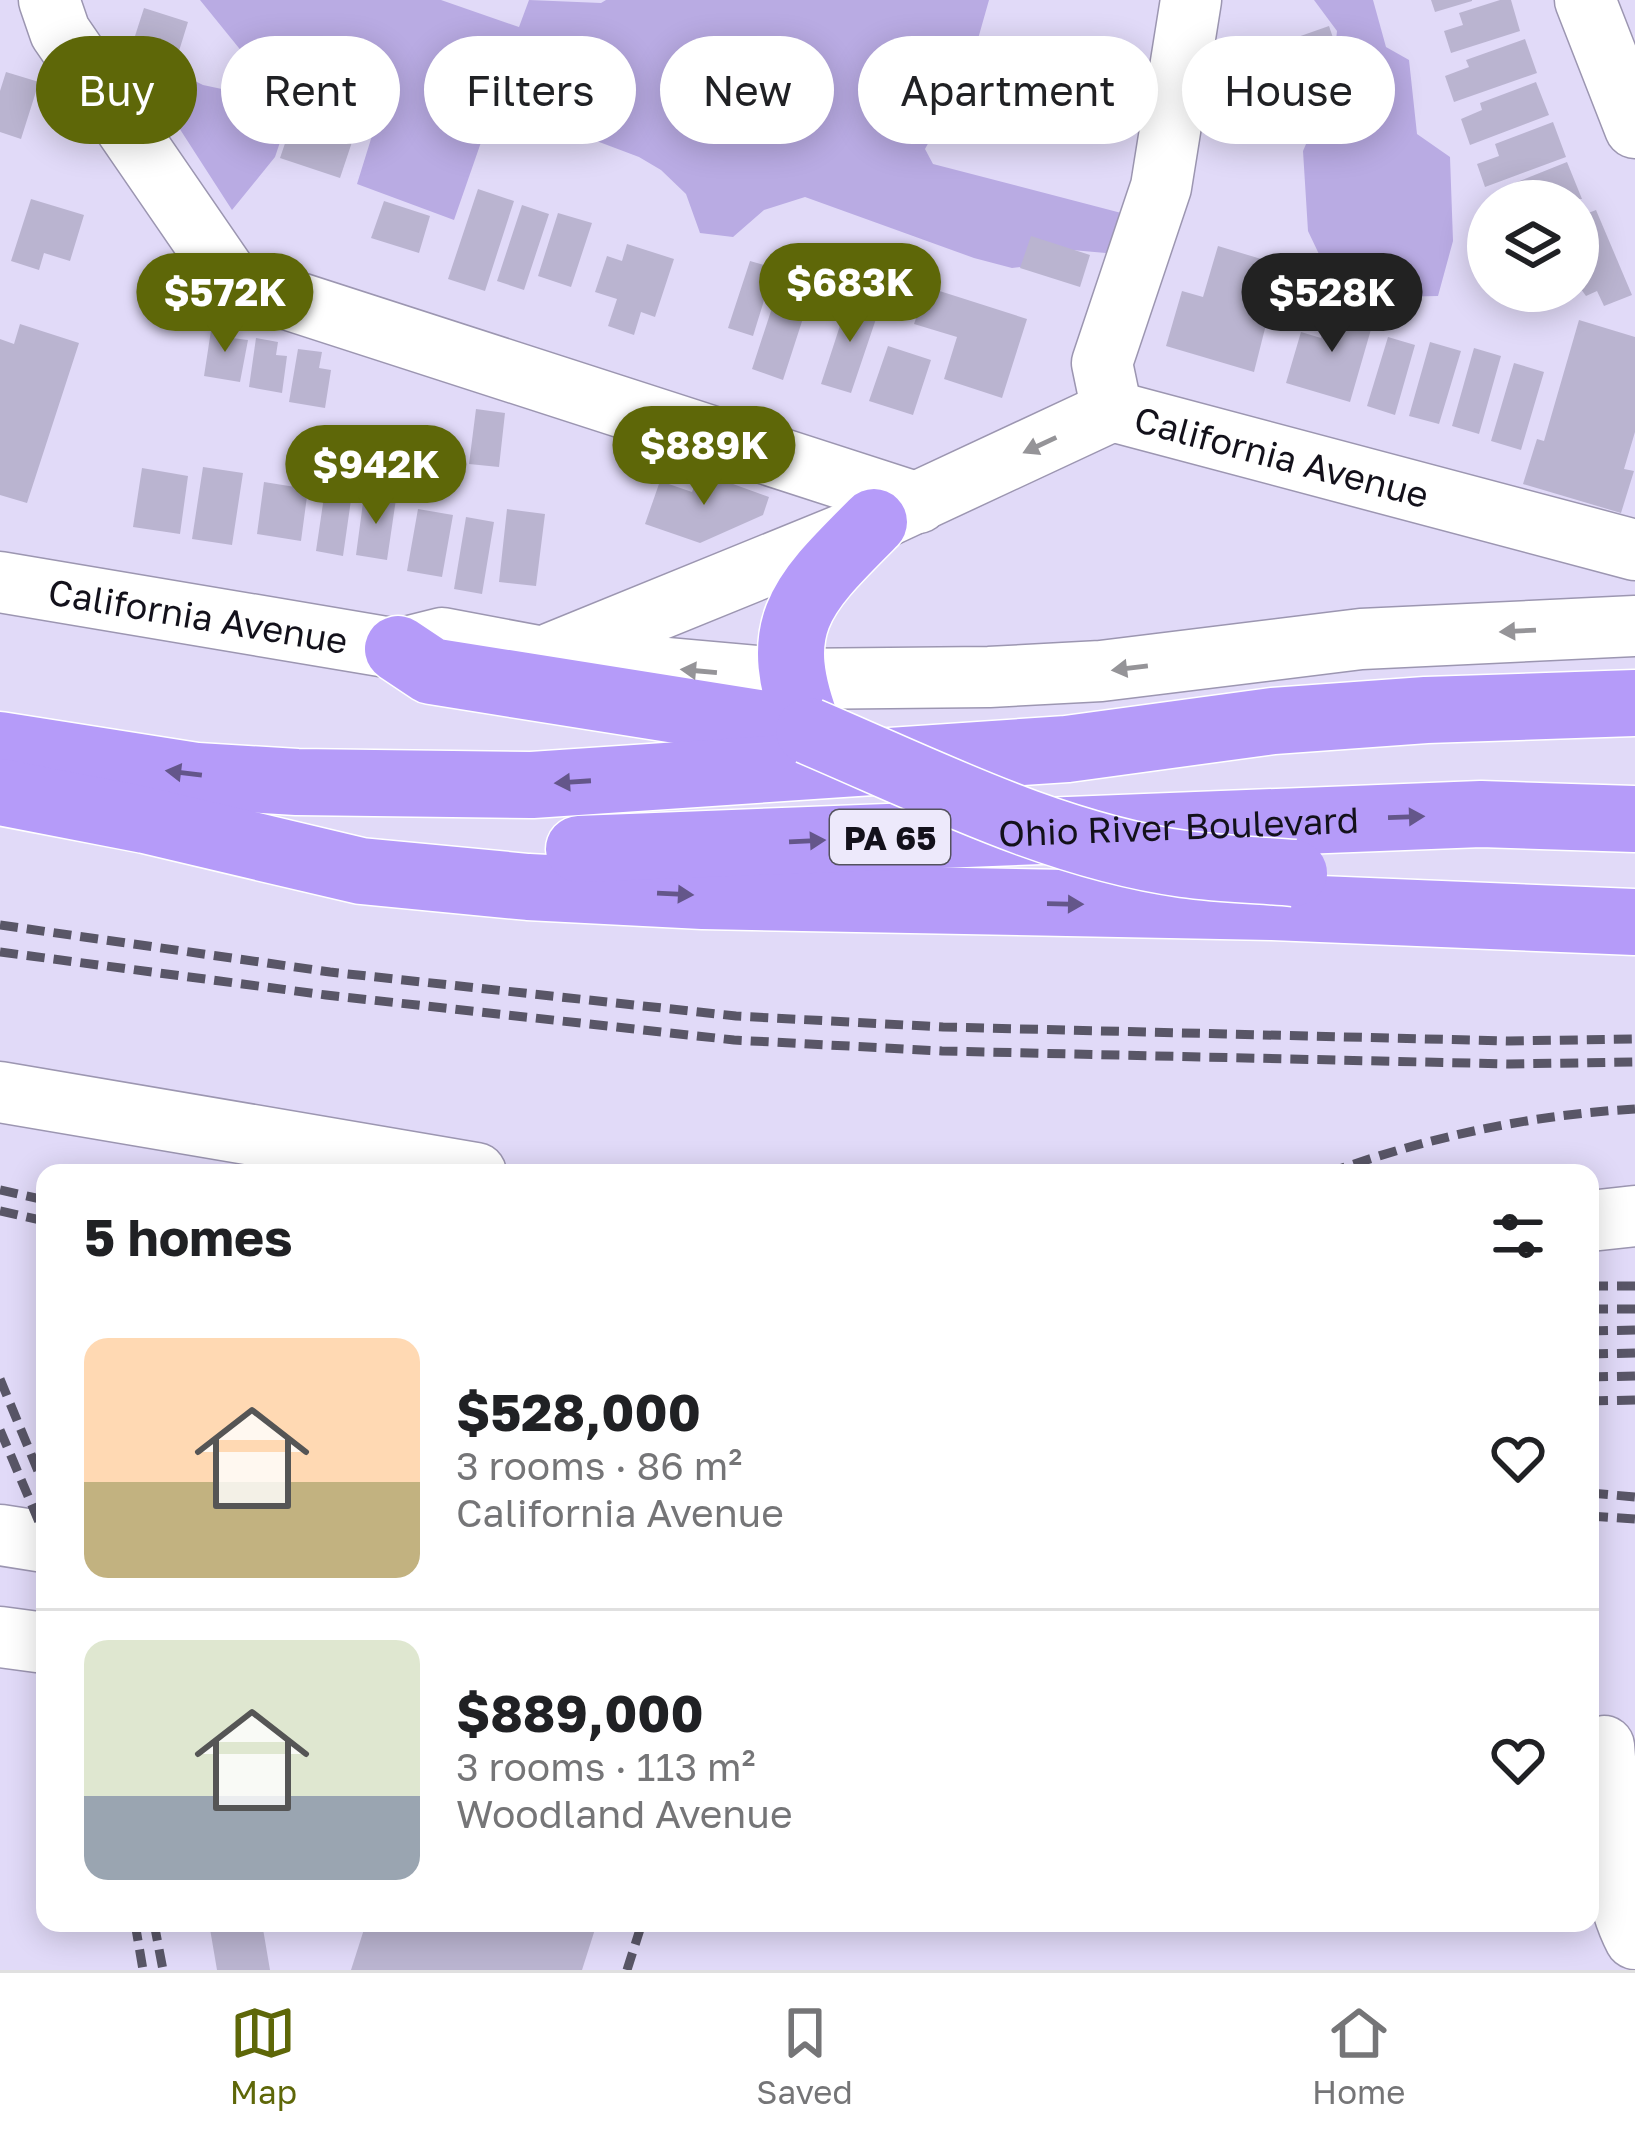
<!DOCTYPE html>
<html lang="en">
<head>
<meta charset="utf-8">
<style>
	:root { --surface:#fff; --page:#f2f2f2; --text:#202124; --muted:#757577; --line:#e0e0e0; --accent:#5e6708 }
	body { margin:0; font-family:"Golos Text",sans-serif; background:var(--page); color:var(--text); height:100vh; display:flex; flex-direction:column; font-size:45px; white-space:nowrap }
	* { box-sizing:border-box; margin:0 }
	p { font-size:39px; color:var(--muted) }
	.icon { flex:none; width:66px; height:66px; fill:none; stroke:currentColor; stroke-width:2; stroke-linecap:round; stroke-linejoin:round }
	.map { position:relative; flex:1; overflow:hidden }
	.side { position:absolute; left:36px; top:1164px; width:1563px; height:768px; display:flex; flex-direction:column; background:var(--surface); border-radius:24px; box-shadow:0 6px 30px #0003 }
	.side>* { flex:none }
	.hud { position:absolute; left:36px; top:36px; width:1563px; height:108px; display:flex; gap:24px }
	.buttons { position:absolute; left:1467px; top:180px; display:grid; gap:24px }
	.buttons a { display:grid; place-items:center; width:132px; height:132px; border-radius:50%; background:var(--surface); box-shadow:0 6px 30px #0003; font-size:60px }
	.price { position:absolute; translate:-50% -102px; padding:0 27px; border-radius:42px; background:var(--accent); color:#fff; font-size:39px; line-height:78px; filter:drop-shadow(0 3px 6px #0008) }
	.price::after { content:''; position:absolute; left:50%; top:72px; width:36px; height:27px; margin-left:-18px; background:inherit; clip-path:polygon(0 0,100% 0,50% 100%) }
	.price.current { background:#222; color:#fff }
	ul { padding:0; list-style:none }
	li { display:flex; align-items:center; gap:36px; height:300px; padding:0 48px }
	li+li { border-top:3px solid var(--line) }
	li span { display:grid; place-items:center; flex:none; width:336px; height:240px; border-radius:24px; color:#555 }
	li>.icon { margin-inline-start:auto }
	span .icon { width:144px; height:144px; fill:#fffc; stroke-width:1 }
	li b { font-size:51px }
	h2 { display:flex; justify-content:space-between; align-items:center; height:144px; padding:0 48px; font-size:51px }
	.tag { padding:0 42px; border-radius:54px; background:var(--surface); box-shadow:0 6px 30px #0003; font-size:42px; line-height:108px }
	.tag.current { background:var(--accent); color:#fff }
	.tabs { display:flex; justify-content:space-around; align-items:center; height:168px; border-top:3px solid var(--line); background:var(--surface); font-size:33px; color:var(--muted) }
	.tabs a { display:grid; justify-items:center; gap:6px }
	.tabs .current { color:var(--accent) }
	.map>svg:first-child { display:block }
</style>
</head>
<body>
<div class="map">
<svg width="1635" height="1970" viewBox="0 0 1635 1970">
	<rect width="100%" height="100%" fill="#e1daf8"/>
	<path fill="#b9abe3" d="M 200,0 L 441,0 L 519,27 L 529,0 L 601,3 L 606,0 L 989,0 L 957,113 L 936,129 L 925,149 L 933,164 L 1129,215 L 1117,254 L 1072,250 L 1039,265 L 1012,268 L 974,258 L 805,197 L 764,210 L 733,237 L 700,233 L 686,194 L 661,170 L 639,157 L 570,131 L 551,102 L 530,87 L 503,79 L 454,220 L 357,184 L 384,97 L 305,68 L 275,157 L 232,210 L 145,75 L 179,73 L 203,85 L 236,92 L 247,58 Z
		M 1314,0 L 1373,0 L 1386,47 L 1409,60 L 1417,134 L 1450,157 L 1453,241 L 1438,296 L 1393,297 L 1327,271 L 1308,231 L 1303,151 L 1331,86 L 1337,31 Z"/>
	<path fill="#bab4d0" d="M 1431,0 L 1472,0 L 1472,1 L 1435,12 Z
		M 1500,0 L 1511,0 L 1520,31 L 1451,53 L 1444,31 L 1463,25 L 1459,13 Z
		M 144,8 L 188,22 L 179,51 L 135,36 Z
		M 1329,26 L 1343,67 L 1306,80 L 1292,39 Z
		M 1525,39 L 1537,73 L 1454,102 L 1445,76 L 1469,67 L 1466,60 Z
		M 6,72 L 39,82 L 21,139 L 0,132 L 0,91 Z
		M 1536,82 L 1549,115 L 1470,145 L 1461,119 L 1482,110 L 1480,103 Z
		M 1072,97 L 1128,110 L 1121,139 L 1065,125 Z
		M 296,111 L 356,130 L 340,178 L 280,158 Z
		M 1553,122 L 1566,157 L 1485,187 L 1477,164 L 1499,156 L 1495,144 Z
		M 1567,162 L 1582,199 L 1496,201 L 1516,193 L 1512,184 Z
		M 478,189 L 514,201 L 485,291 L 448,279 Z
		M 31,199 L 84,215 L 70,261 L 44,253 L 39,270 L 11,261 Z
		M 384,201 L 430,216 L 419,253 L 371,238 Z
		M 522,205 L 549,214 L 524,290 L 497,281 Z
		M 1596,210 L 1632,295 L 1604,306 L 1597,291 L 1586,296 L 1578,285 L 1578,217 Z
		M 558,213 L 592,223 L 571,287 L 538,276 Z
		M 1031,236 L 1090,255 L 1080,287 L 1020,268 Z
		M 627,244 L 674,259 L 655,317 L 641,312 L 634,335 L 608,326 L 617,299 L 595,292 L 607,256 L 622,261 Z
		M 1218,246 L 1281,265 L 1254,372 L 1166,346 L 1182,291 L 1203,297 Z
		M 750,261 L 774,268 L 753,336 L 728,328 Z
		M 786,265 L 817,275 L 783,380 L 752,369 Z
		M 927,287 L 1027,319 L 1002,398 L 944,379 L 957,337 L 914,324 Z
		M 849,298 L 880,307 L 851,393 L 821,384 Z
		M 1330,306 L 1374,319 L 1350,402 L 1286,383 L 1301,332 L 1321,338 Z
		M 1579,320 L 1635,337 L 1635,432 L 1624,469 L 1634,471 L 1621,513 L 1523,484 L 1537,439 L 1544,441 Z
		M 20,324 L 79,343 L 27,503 L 0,495 L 0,339 L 14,344 Z
		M 212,324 L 234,328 L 232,338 L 248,340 L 240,382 L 204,376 Z
		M 1388,337 L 1415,345 L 1395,415 L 1367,406 Z
		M 256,338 L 278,342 L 276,355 L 287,356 L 282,393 L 249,387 Z
		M 1430,342 L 1461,351 L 1439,424 L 1409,416 Z
		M 888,346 L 931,360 L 913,415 L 869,401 Z
		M 1474,348 L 1501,356 L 1479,434 L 1452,426 Z
		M 298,349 L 322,352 L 319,368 L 331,370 L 325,408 L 289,402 Z
		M 1514,363 L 1544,372 L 1521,450 L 1491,441 Z
		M 476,409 L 505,413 L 499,467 L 469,464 Z
		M 203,467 L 243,473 L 232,545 L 192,539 Z
		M 142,468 L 188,476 L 180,534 L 133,527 Z
		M 700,472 L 769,497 L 763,515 L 700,543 L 645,524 L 660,481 L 692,492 Z
		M 264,482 L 308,489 L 301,541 L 257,534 Z
		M 326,483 L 353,486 L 343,556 L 316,551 Z
		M 364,495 L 396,499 L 387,560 L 356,555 Z
		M 418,509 L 453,515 L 442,577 L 407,571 Z
		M 507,509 L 545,514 L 536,586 L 499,582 Z
		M 466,517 L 494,522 L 482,594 L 454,589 Z
		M 209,1923 L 262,1923 L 270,1970 L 217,1970 Z
		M 366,1923 L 445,1923 L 462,1928 L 464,1923 L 597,1923 L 582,1970 L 351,1970 Z"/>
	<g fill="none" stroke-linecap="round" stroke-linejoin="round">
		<defs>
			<g id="minor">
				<path d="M 49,0 L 60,32 L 231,281 L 918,503"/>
				<path d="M 1585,0 L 1635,128"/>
				<path d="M 1112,411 L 1102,363 L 1161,187 L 1191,0"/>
				<path id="s1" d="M 0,582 L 398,649 L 442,638 L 543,657 L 791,679 L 989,677 L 1101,671 L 1361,639 L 1635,626"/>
				<path id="s2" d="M 552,653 L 874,522 L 1112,411 L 1635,550"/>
				<path d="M 0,1092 L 476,1173"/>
				<path d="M 1590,1221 L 1635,1216"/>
				<path d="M 0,1535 L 45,1542"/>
				<path d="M 0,1637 L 45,1643"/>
				<path d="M 1604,1746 C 1610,1807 1606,1884 1635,1939"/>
			</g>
			<g id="highway">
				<path d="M 398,649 L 431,671 L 809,731 C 768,625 800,596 874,522"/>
				<path d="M 0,745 L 197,776 L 297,782 L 532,785 L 1067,749 L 1273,721 L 1426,710 L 1635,703"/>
				<path d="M 0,792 L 145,820 L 361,871 L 528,887 L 703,896 L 1272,907 L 1635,922"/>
				<path id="s3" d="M 579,849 L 1481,814 L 1635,819"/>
			</g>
		</defs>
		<use href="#minor" stroke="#9c96b1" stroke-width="63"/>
		<use href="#highway" stroke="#fff" stroke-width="69"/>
		<use href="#minor" stroke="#fff" stroke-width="60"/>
		<use href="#highway" stroke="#b59bf9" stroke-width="66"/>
		<path stroke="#595667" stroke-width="9" stroke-dasharray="18 9" stroke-linecap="butt" d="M 0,925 L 330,972 L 736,1016 L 943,1027 L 1509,1041 L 1635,1039
			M 0,952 L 326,995 L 734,1040 L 942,1051 L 1509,1064 L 1635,1062
			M 1328,1173 C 1429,1137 1529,1115 1635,1109
			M 0,1190 L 45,1200
			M 0,1211 L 45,1221
			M 1590,1286 L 1635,1286
			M 1590,1309 L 1635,1309
			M 1590,1331 L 1635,1330
			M 1590,1354 L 1635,1353
			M 1590,1377 L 1635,1376
			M 0,1379 L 45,1488
			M 1590,1401 L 1635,1400
			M 0,1430 L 45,1536
			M 1590,1493 L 1635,1497
			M 1590,1516 L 1635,1519
			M 135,1923 L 143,1970
			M 154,1923 L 163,1970
			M 627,1970 L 642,1923"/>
		<defs>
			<path id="highway-bridge" d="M 809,731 C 929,782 1054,846 1184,864 C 1220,869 1258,870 1294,873"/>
		</defs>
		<use href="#highway-bridge" stroke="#fff" stroke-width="69" stroke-linecap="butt"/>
		<use href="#highway-bridge" stroke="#b59bf9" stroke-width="66"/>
	</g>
	<defs><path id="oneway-solid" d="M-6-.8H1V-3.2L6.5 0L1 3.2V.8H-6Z" transform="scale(3)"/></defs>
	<g fill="#959498">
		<use href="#oneway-solid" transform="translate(1040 445) rotate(155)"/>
		<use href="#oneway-solid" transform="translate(1518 631) rotate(177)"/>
		<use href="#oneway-solid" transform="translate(1130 668) rotate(173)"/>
		<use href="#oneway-solid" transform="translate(699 671) rotate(-175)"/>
	</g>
	<g fill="#64568a">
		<use href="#oneway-solid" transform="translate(184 773) rotate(-173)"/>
		<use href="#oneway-solid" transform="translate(573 782) rotate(176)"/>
		<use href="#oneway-solid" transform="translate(1406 817) rotate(-2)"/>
		<use href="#oneway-solid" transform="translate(807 841) rotate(-3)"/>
		<use href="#oneway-solid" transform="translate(675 894) rotate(3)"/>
		<use href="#oneway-solid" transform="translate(1065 904) rotate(1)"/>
	</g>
	<g text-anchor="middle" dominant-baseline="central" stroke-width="9" stroke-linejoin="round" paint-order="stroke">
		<rect fill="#ede9fb" stroke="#54525e" stroke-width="3" x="830" y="810" width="120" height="54" rx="9"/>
		<g font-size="33" font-weight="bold" fill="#13111b">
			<text x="890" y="837">PA 65</text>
		</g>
		<g font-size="36" fill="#13111b" stroke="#ede9fb">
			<text stroke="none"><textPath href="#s2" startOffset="786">California Avenue</textPath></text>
			<text stroke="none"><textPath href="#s1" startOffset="201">California Avenue</textPath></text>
			<text stroke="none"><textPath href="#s3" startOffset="600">Ohio River Boulevard</textPath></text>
		</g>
	</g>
</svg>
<div class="buttons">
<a><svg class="icon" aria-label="layers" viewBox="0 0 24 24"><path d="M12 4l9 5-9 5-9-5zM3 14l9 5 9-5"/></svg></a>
</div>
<b class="price" style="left:850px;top:345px">$683K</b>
<b class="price" style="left:225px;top:355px">$572K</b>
<b class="price current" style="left:1332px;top:355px">$528K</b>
<b class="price" style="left:704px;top:508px">$889K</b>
<b class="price" style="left:376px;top:527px">$942K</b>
<div class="hud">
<a class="tag current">Buy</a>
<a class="tag">Rent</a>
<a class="tag">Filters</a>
<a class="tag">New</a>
<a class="tag">Apartment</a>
<a class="tag">House</a>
</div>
<section class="side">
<h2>5 homes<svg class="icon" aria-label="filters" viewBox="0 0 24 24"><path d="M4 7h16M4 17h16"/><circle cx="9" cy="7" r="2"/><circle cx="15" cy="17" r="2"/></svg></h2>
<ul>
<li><span style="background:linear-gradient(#ffd9b3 60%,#c2b280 0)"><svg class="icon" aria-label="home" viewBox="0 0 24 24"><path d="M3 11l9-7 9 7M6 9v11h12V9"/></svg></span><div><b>$528,000</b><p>3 rooms · 86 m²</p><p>California Avenue</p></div><svg class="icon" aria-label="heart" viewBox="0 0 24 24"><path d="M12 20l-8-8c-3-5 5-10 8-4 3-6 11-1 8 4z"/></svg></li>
<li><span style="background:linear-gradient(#dfe7d0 65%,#9aa5b1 0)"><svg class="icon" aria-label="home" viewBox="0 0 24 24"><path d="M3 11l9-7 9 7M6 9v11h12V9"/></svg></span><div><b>$889,000</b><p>3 rooms · 113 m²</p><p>Woodland Avenue</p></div><svg class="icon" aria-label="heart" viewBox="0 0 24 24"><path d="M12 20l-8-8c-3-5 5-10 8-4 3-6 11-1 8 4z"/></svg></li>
</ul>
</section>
</div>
<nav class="tabs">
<a class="current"><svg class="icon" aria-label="map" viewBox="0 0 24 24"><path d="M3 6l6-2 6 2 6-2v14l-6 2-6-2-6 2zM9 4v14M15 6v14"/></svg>Map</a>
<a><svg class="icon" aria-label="saved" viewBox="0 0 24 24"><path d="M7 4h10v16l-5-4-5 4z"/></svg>Saved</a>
<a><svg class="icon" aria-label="home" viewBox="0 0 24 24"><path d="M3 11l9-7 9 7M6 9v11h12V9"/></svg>Home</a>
</nav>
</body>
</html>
